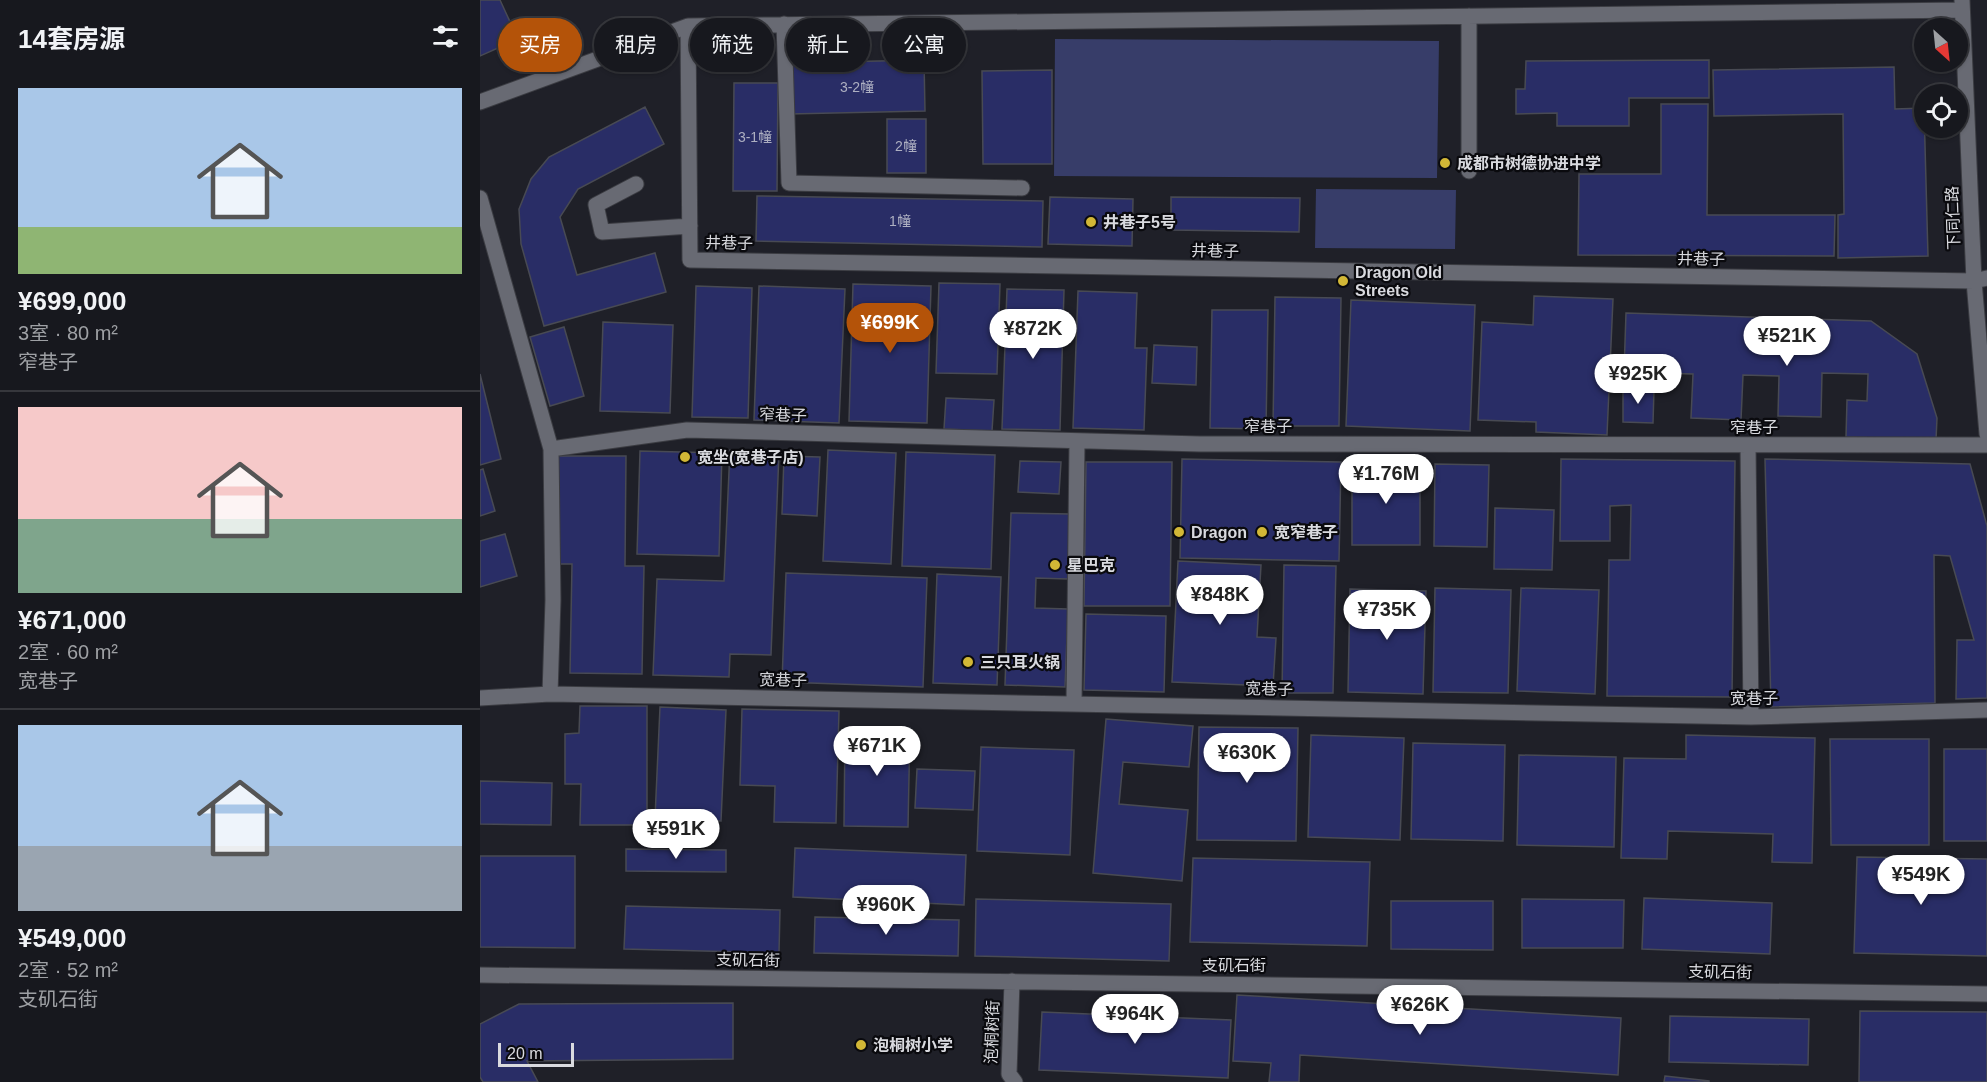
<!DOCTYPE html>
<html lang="zh">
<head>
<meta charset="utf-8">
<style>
	:root { --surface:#17181e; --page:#202127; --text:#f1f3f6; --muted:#9ea0a4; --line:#36373c; --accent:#b45309 }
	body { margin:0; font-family:Arial,"Noto Sans SC",sans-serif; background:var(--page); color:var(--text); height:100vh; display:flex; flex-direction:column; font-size:22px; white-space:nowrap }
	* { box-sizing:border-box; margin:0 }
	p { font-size:20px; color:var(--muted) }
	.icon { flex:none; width:33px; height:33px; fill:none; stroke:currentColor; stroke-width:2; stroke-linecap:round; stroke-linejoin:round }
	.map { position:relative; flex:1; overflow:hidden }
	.sheet { display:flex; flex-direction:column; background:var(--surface); width:480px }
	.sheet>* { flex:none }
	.guide { position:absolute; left:18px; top:18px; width:570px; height:54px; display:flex; gap:12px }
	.needle { width:39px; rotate:153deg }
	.fabs { position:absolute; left:1434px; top:18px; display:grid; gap:12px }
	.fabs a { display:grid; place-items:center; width:54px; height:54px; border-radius:50%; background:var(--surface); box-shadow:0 2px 4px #0004,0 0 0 2px var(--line); font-size:30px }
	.scale { position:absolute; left:18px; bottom:15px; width:76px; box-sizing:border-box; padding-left:6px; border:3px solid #d9dadf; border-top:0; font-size:16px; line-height:21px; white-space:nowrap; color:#d9dadf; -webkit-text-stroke:4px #0a0a0e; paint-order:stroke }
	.price { position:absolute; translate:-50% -51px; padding:0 14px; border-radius:21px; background:#fff; color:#222; font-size:20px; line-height:39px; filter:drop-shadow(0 2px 3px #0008) }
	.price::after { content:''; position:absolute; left:50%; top:36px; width:18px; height:14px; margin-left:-9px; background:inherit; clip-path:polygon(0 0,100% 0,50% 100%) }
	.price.current { background:var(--accent); color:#fff }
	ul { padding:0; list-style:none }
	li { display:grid; align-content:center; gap:12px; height:318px; padding:0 18px }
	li+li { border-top:2px solid var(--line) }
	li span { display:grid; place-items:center; height:186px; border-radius:0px; color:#555 }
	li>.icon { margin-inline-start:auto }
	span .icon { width:108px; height:108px; fill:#fffc; stroke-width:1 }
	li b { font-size:26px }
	h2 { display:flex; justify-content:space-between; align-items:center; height:72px; padding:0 18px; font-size:26px }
	.tag { padding:0 21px; border-radius:27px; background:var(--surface); box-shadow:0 2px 4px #0004,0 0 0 2px var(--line); font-size:21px; line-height:54px }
	.tag.current { background:var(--accent); color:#fff }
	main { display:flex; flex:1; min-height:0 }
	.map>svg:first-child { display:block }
</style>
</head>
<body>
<main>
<section class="sheet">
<h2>14套房源<svg class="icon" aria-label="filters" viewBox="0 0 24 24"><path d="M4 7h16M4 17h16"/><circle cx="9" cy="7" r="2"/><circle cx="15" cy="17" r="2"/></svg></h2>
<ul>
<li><span style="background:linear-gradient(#a9c7e8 75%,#8fb573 0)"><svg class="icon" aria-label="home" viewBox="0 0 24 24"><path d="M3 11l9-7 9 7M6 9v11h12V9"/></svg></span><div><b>¥699,000</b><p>3室 · 80 m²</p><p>窄巷子</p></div></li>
<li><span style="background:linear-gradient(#f6c9c9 60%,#7fa58c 0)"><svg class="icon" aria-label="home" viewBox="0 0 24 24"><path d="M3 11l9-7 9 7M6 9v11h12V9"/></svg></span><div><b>¥671,000</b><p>2室 · 60 m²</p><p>宽巷子</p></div></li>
<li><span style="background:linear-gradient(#a9c7e8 65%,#9aa5b1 0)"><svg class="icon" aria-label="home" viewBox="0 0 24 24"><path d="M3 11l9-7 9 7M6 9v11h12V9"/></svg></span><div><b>¥549,000</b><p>2室 · 52 m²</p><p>支矶石街</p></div></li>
</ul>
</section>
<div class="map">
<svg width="1507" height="1082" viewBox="0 0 1507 1082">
	<rect width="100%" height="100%" fill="#1f2028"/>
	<path fill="#373d69" d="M 575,39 L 959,41 L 957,178 L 574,176 Z
		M 836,189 L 976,190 L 975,249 L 835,248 Z"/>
	<path fill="#292d66" stroke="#484a53" stroke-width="1.5" d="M 0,0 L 20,0 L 38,39 L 0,56 Z
		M 444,60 L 445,111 L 309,114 L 308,63 Z
		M 1229,60 L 1229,98 L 1149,98 L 1149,126 L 1077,126 L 1077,113 L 1036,114 L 1036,89 L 1045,89 L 1046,61 Z
		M 1414,67 L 1415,109 L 1444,108 L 1448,256 L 1358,258 L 1358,215 L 1364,214 L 1363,114 L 1234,116 L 1233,70 Z
		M 572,70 L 572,164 L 503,164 L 502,71 Z
		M 254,83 L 298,83 L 297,191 L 253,191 Z
		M 1181,104 L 1228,104 L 1227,215 L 1355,215 L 1354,256 L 1098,255 L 1099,174 L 1181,174 Z
		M 165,107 L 184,144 L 98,189 L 80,217 L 97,275 L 175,253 L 186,292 L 64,326 L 41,244 L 39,209 L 51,179 L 69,157 Z
		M 407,119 L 446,119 L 446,173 L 407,173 Z
		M 277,196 L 563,201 L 562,247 L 276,241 Z
		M 570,197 L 653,199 L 652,246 L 568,244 Z
		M 691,197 L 820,198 L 819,232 L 691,230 Z
		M 459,283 L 520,284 L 517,374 L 456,373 Z
		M 373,284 L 451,286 L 447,423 L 369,421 Z
		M 216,286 L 272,288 L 268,418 L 212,417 Z
		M 279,286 L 365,289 L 359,423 L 274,420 Z
		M 527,289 L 584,290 L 580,430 L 522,429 Z
		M 598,291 L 657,293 L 655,348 L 667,348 L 664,430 L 593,428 Z
		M 1054,296 L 1133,299 L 1127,435 L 1056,432 L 1056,422 L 998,420 L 1002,322 L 1053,325 Z
		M 795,297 L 861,298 L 859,426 L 793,426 Z
		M 871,300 L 995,305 L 990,431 L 866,426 Z
		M 732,310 L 788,310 L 786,429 L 730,428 Z
		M 1146,313 L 1391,321 L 1437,354 L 1457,418 L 1456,440 L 1366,437 L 1367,400 L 1387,401 L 1388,374 L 1342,373 L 1341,417 L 1298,416 L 1299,376 L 1263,375 L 1261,420 L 1211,418 L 1213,374 L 1144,372 Z
		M 123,322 L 193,325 L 190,413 L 120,411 Z
		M 84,327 L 104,396 L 70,406 L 50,337 Z
		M 674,345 L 717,347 L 716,385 L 672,383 Z
		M 0,374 L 21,459 L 0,465 Z
		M 1143,388 L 1174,389 L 1173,423 L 1143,422 Z
		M 466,398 L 514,400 L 512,431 L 464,429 Z
		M 250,450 L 299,452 L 291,655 L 250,654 L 249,677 L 173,675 L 177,579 L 244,581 Z
		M 348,450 L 416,453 L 411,564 L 343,561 Z
		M 160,451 L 242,453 L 239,556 L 157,554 Z
		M 426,452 L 515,455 L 511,569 L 422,566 Z
		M 77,456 L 146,456 L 145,566 L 164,566 L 162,674 L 90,673 L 92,564 L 76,564 Z
		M 304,456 L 340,457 L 337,516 L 302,514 Z
		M 702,459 L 861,462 L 859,561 L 700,558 Z
		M 1081,459 L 1255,461 L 1252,697 L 1127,696 L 1129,560 L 1150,560 L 1151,505 L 1130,506 L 1130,541 L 1080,541 Z
		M 1285,459 L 1490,464 L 1507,526 L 1507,698 L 1476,699 L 1477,640 L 1494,640 L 1470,556 L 1454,555 L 1455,703 L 1291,707 Z
		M 540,461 L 581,462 L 579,494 L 538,492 Z
		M 606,462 L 692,462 L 690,606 L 604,606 Z
		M 955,464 L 1009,465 L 1007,547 L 954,546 Z
		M 872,466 L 940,466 L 940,545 L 872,545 Z
		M 3,469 L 15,511 L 0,516 L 0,470 Z
		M 1015,508 L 1074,510 L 1072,570 L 1014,569 Z
		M 531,513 L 590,514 L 588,579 L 556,578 L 555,608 L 588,609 L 585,687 L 525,685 Z
		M 25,534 L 37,576 L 0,587 L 0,541 Z
		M 698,561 L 781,565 L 777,637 L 796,638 L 793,686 L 692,682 Z
		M 804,565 L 856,566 L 853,693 L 802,693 Z
		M 306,573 L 447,578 L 443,687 L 302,682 Z
		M 457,574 L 521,577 L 517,685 L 453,683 Z
		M 955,588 L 1031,590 L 1028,693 L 953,692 Z
		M 1041,588 L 1119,590 L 1115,694 L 1037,691 Z
		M 870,589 L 946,591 L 943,694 L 868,692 Z
		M 606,614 L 686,616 L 684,692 L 604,690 Z
		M 100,706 L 167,706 L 167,825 L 100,825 L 101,784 L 85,784 L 85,734 L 99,733 Z
		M 180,707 L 246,710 L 241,821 L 175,818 Z
		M 262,709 L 359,711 L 356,823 L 294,822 L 295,786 L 260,785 Z
		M 626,719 L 713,726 L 709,767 L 643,762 L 639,804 L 708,810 L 702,881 L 613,873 Z
		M 719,727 L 818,728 L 816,841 L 717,840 Z
		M 365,728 L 430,728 L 428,827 L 364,826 Z
		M 831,735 L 924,738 L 920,840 L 828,837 Z
		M 1206,735 L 1335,738 L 1332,863 L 1292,862 L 1293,834 L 1188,831 L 1187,859 L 1141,858 L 1144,758 L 1206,759 Z
		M 1350,739 L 1449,739 L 1449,845 L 1351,845 Z
		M 933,743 L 1025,745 L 1023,841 L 931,839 Z
		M 501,747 L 594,750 L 590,855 L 497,851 Z
		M 1464,749 L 1507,749 L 1507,841 L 1464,841 Z
		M 1039,755 L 1136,757 L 1134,847 L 1037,845 Z
		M 437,769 L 495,771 L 493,810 L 435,808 Z
		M 0,781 L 72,783 L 71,825 L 0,824 Z
		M 315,848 L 486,855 L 484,905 L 313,897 Z
		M 146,849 L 246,850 L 246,872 L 146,871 Z
		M 0,856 L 95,856 L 95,948 L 0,947 Z
		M 1377,857 L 1507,859 L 1507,956 L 1374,953 Z
		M 713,858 L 890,862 L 887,946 L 710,942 Z
		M 1164,898 L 1292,903 L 1290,954 L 1162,949 Z
		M 496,899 L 691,904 L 689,961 L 495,956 Z
		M 1042,899 L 1144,900 L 1143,948 L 1042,948 Z
		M 911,901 L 1013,901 L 1013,950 L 911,949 Z
		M 146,906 L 300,910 L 299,953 L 144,949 Z
		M 335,917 L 479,920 L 478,956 L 334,953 Z
		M 757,995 L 1141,1018 L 1138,1075 L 820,1055 L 819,1082 L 789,1082 L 791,1063 L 753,1061 Z
		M 253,1003 L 253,1059 L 47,1061 L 58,1082 L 3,1082 L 0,1077 L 0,1024 L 39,1004 Z
		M 1380,1011 L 1507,1012 L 1507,1082 L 1379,1082 Z
		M 562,1012 L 751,1020 L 748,1078 L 559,1070 Z
		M 1190,1016 L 1329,1019 L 1328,1065 L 1189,1062 Z
		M 1185,1076 L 1229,1081 L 1229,1082 L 1184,1082 Z"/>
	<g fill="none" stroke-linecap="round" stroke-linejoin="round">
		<defs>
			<path id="minor" d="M 1482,0 L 1494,281 L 1507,434
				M 989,16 L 989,171
				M 304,24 L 309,183 L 542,188
				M 208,26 L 210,260 L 1494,281 L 1507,278
				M 0,102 L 208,26 L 1482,10
				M 156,184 L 116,205 L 122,232 L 210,226
				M 0,198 L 71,449 L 73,600 L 70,694
				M 1268,445 L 1271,717
				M 71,449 L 207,430 L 720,444 L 1507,445
				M 0,698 L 70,694 L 1271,717 L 1507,710
				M 594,704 L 597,442
				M 0,975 L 1507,994
				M 532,981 L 529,1074 L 535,1082"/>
		</defs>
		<use href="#minor" stroke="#3b3c42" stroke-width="17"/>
		<use href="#minor" stroke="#686a73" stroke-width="15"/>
	</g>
	<g fill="#d2b736" stroke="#0a0a0e" stroke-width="2">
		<circle cx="965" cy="163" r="6"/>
		<circle cx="611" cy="222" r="6"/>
		<circle cx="863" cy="281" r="6"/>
		<circle cx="205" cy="457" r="6"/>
		<circle cx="699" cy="532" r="6"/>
		<circle cx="782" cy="532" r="6"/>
		<circle cx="575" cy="565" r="6"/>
		<circle cx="488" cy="662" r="6"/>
		<circle cx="381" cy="1045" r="6"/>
	</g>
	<g text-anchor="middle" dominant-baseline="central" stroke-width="4.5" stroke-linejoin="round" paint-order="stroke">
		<g font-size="14" fill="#adafc1">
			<text x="377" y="87">3-2幢</text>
			<text x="275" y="137">3-1幢</text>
			<text x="426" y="146">2幢</text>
			<text x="420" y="221">1幢</text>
		</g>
		<g font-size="16" font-weight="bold" fill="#d9dadf" stroke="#0a0a0e" text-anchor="start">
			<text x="977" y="163">成都市树德协进中学</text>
			<text x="623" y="222">井巷子5号</text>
			<text x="875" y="272">Dragon Old<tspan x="875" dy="18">Streets</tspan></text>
			<text x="217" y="457">宽坐(宽巷子店)</text>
			<text x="711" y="532">Dragon</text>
			<text x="794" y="532">宽窄巷子</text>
			<text x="587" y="565">星巴克</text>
			<text x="500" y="662">三只耳火锅</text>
			<text x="393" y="1045">泡桐树小学</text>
		</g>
		<g font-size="16" fill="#d9dadf" stroke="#0a0a0e">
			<text transform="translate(1473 218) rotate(-92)">下同仁路</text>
			<text transform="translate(249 243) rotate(1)">井巷子</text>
			<text transform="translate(735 251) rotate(1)">井巷子</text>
			<text transform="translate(1221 259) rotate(1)">井巷子</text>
			<text transform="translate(303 415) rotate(2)">窄巷子</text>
			<text x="788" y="426">窄巷子</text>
			<text x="1274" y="427">窄巷子</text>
			<text transform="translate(303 680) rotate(1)">宽巷子</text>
			<text transform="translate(789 689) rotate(1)">宽巷子</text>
			<text x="1274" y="698">宽巷子</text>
			<text transform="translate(268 960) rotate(1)">支矶石街</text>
			<text x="754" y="965">支矶石街</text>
			<text transform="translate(1240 972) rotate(1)">支矶石街</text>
			<text transform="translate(512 1032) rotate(-88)">泡桐树街</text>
		</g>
	</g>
</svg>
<div class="fabs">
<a><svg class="needle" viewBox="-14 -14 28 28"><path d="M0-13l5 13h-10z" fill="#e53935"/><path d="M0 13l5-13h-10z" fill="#9ea0a4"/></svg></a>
<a><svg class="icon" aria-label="locate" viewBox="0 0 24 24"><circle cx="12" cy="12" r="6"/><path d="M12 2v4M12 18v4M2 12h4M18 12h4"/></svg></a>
</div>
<div class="scale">20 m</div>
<b class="price current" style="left:410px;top:354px">¥699K</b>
<b class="price" style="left:553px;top:360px">¥872K</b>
<b class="price" style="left:1307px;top:367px">¥521K</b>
<b class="price" style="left:1158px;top:405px">¥925K</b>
<b class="price" style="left:906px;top:505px">¥1.76M</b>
<b class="price" style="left:740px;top:626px">¥848K</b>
<b class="price" style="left:907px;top:641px">¥735K</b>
<b class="price" style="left:397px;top:777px">¥671K</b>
<b class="price" style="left:767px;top:784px">¥630K</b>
<b class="price" style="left:196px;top:860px">¥591K</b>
<b class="price" style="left:1441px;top:906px">¥549K</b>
<b class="price" style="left:406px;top:936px">¥960K</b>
<b class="price" style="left:940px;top:1036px">¥626K</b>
<b class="price" style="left:655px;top:1045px">¥964K</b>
<div class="guide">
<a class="tag current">买房</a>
<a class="tag">租房</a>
<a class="tag">筛选</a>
<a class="tag">新上</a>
<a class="tag">公寓</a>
</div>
</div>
</main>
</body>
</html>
